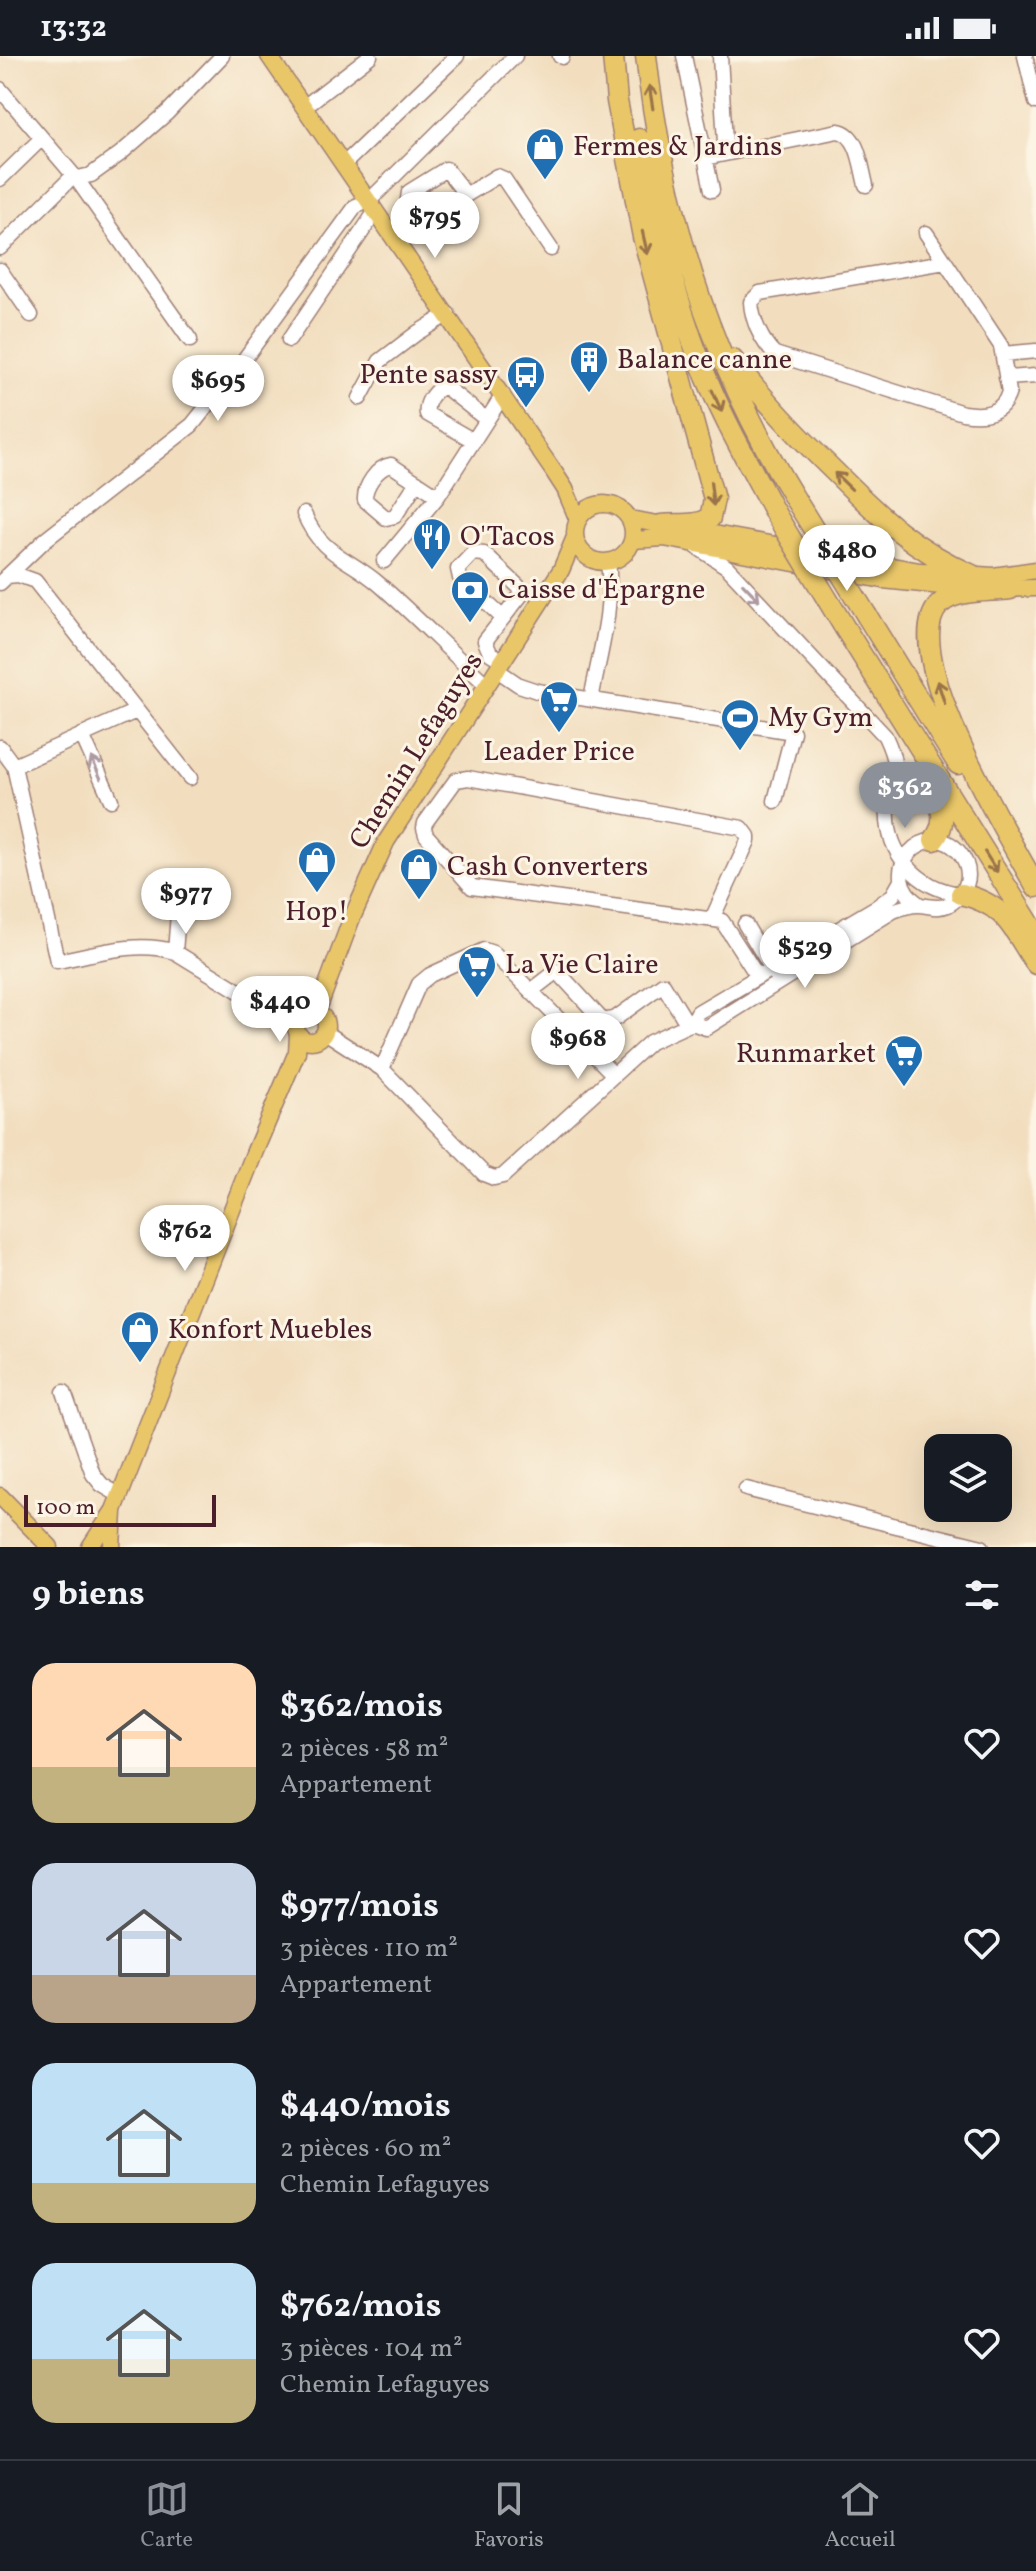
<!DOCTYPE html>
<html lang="fr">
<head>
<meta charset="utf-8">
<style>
	:root { --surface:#171b24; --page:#242831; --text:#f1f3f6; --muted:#9ea1a6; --line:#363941; --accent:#8c9099 }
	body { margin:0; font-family:Vollkorn,serif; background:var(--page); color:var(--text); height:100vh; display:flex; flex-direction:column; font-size:30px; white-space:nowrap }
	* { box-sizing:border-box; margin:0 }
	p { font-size:26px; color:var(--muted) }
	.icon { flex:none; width:44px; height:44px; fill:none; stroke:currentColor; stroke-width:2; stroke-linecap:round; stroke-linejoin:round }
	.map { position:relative; height:1491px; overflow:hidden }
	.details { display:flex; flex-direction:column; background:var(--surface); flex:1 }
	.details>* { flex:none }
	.tools { position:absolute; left:924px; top:1378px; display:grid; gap:16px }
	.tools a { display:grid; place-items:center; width:88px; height:88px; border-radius:16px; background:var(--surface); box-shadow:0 8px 32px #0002; font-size:40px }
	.scale { position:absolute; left:24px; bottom:20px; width:192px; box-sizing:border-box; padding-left:8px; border:4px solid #4a1f2b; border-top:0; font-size:22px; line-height:28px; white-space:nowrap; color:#4a1f2b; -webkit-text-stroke:6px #fcf5e5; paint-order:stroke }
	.price { position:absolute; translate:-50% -68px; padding:0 18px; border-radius:28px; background:#fff; color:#222; font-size:26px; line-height:52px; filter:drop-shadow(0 2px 4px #0008) }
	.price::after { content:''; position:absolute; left:50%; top:48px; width:24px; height:18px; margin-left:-12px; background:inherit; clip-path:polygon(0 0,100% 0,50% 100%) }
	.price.on { background:var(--accent); color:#fff }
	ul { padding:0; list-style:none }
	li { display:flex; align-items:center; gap:24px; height:200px; padding:0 32px }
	li span { display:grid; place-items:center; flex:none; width:224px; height:160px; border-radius:24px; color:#555 }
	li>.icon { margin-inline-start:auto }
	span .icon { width:96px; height:96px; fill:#fffc; stroke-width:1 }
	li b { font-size:34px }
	h2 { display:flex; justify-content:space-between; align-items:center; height:96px; padding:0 32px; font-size:34px }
	.status { display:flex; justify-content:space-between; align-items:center; height:56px; padding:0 40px; background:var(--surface); direction:ltr }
	.status svg { height:22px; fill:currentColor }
	.tab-bar { display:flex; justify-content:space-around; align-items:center; height:112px; border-top:2px solid var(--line); background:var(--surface); font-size:22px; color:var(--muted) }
	.tab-bar a { display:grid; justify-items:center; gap:4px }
	.tab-bar .on { color:var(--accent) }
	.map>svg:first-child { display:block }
</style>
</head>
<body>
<div class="status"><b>13:32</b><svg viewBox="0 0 49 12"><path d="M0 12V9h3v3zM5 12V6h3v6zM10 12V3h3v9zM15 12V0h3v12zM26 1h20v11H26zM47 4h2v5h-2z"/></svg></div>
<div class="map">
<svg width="1036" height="1491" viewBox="0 0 1036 1491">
	<rect width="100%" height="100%" fill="#fcf5e5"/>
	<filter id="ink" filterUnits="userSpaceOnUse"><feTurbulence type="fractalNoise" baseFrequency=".0125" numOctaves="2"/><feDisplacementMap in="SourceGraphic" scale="16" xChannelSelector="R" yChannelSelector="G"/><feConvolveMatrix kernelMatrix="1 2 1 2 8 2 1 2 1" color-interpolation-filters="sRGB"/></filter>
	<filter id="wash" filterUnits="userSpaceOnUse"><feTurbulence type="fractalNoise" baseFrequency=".006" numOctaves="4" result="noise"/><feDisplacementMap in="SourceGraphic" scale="32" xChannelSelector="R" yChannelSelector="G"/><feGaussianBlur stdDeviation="1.8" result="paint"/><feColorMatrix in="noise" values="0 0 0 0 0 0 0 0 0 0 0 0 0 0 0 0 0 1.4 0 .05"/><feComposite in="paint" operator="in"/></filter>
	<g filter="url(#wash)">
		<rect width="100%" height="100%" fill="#f2debf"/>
	</g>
	<g filter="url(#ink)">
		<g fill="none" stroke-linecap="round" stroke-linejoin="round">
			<defs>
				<path id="minor" d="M 560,0 L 562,1
					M 684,0 L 712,134
					M 720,0 L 725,87
					M 1025,0 L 1036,46
					M 0,33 L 76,122 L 190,284
					M 304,51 L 370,0
					M 705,102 L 838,75 C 859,78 861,111 866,129
					M 344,108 L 457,0
					M 0,123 L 41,83
					M 425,169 L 408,143 L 409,136 L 446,113 L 466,139
					M 926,177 L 1001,290 L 1009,336 C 1002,359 983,360 963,357 L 775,298 C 762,287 752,264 751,246 L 760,237 L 945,206
					M 399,187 L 466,139 L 497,120 L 504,123 L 551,193
					M 0,192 L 69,124 L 91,119 L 120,98 L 167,57 L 222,0
					M 0,214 L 31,259
					M 289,284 L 376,155
					M 1003,298 L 1036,295
					M 1006,322 L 1036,320
					M 360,342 L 380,305 L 417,277 L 448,258
					M 474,385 L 427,358 C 425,347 433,337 441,331 L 448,333 L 487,364
					M 417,426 L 395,460 L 386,462 L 365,444 C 364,431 377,411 391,409 L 438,440
					M 304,458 C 322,500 348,501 379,528 C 416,560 450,596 487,629
					M 694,489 L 727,511 L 885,680 C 903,719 890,716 888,752 C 885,797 918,833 961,838
					M 384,505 L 438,440 L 503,339
					M 7,520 L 18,519 L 35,525 L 190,722
					M 0,527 L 45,484 L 192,369 L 243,305 L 356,150 L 369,145 L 515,0
					M 503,562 L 460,522 L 458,513 L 473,497 L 484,498 L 520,532 L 521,539 L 485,585 L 490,597 L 503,605
					M 497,614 L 519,629 L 537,635 L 793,676 L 775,745
					M 591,644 C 599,600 614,551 608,506
					M 82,679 L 111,744
					M 0,691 L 14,710 L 57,905 C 95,898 137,884 175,896 L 270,954 L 297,964
					M 14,710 L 136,655
					M 156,844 L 178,858 L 175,896
					M 712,863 L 748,785 L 748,780 L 742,772 L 468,722 L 456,724 L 425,767 L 424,772 L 426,779 L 472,831 L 722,865 L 758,921
					M 745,868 L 776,920
					M 531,935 L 557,915 L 603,965 L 616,962 L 663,928 L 688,969
					M 692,967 L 706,972 L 893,855 C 901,852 909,849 918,849 C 928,849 937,854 948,849 C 959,843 968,831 968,819 C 968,811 964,802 959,796 C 928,760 871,816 920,849
					M 325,976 L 382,1013 L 484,1118 L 494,1122 L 503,1120 L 650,986 L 692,967 L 698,956 L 878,850 L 893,839 L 901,825
					M 382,1013 L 419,928 L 430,919 L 484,894 L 493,897 L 613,1018
					M 64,1336 L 93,1418 L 102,1429 L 119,1439
					M 746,1433 L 982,1491"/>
				<path id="major" d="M 269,0 L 554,416 L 565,433 L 578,464
					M575 477a29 29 0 1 1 58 0a29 29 0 1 1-58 0Z
					M 630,463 L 920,515 L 993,520 L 1036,514
					M 633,484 L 664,482 L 883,524 L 971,533
					M 998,533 L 1036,532
					M296 970a15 15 0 1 1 30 0a15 15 0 1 1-30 0Z
					M 317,956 L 351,864 L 386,786 L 561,514 L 575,481
					M 0,1440 L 50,1491
					M 90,1491 L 114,1454 L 255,1095 L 297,996 L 298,978
					M 112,1491 L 114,1456"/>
				<path id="highway" d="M 613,0 L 617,45 L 643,181 L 714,443 L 710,462 C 695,471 678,467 661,469
					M 646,0 C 664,157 712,308 795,443
					M 639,83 C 655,159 673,236 701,308 C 721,360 749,408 775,457
					M 733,304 C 764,345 799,381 836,417 C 881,462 913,493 972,519
					M 1010,533 C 989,536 954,533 939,549 C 895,595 1010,783 1036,831
					M 867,560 L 958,708
					M 846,574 L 1036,878
					M 931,729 C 941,749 949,765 934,784
					M 961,838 C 1007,849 1012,872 1036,908"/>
			</defs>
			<use href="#minor" stroke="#9e7e75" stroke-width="17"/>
			<use href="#major" stroke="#9e7e75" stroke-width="19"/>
			<use href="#highway" stroke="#9e7e75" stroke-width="23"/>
			<use href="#minor" stroke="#fff" stroke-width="14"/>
			<use href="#major" stroke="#e9c769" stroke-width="16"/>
			<use href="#highway" stroke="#e9c769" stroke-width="20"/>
			<defs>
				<path id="highway-bridge" d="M 795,443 L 867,560
					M 775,457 L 846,574"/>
			</defs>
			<use href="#highway-bridge" stroke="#9e7e75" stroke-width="23" stroke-linecap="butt"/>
			<use href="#highway-bridge" stroke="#e9c769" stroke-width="20"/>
		</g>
		<defs><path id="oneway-shaft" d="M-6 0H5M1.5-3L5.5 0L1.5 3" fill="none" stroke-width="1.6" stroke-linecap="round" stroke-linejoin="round" transform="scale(2)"/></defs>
		<g stroke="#9a734a">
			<use href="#oneway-shaft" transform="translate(651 41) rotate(-99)"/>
			<use href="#oneway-shaft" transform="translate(645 187) rotate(77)"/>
			<use href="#oneway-shaft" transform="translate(717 345) rotate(66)"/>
			<use href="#oneway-shaft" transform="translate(843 425) rotate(-136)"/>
			<use href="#oneway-shaft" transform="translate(712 438) rotate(83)"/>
			<use href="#oneway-shaft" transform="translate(941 636) rotate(-108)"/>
			<use href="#oneway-shaft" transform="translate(991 806) rotate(58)"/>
		</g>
		<g stroke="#ae9aa0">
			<use href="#oneway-shaft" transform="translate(751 536) rotate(46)"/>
			<use href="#oneway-shaft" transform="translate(96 712) rotate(-114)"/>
		</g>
	</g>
	<defs>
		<symbol id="shop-pin" viewBox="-11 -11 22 30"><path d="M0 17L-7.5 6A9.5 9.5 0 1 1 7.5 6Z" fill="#1f6fb2" stroke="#fcf5e5"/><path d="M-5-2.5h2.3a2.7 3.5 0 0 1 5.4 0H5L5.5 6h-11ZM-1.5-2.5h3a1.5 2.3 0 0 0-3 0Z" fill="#fff"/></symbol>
		<symbol id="building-pin" viewBox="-11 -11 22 30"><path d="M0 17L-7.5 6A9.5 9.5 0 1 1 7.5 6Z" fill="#1f6fb2" stroke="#fcf5e5"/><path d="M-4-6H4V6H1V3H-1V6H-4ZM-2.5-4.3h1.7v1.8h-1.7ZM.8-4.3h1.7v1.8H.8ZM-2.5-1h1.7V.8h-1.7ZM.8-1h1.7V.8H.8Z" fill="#fff"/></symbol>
		<symbol id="bus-pin" viewBox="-11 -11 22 30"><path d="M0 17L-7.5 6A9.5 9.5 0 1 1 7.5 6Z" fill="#1f6fb2" stroke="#fcf5e5"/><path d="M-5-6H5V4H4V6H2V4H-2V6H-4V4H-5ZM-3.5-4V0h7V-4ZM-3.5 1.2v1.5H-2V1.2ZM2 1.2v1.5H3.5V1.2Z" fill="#fff"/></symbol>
		<symbol id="restaurant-pin" viewBox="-11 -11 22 30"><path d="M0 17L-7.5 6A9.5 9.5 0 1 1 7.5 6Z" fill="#1f6fb2" stroke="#fcf5e5"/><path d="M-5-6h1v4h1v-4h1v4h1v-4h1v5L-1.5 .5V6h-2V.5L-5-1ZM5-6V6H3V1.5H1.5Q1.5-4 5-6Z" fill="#fff"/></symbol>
		<symbol id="bank-pin" viewBox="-11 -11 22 30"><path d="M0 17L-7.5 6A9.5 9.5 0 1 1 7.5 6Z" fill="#1f6fb2" stroke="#fcf5e5"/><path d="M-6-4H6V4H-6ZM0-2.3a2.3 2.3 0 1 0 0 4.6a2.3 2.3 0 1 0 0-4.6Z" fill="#fff"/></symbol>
		<symbol id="supermarket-pin" viewBox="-11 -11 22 30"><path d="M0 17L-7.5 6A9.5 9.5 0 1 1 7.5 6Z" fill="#1f6fb2" stroke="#fcf5e5"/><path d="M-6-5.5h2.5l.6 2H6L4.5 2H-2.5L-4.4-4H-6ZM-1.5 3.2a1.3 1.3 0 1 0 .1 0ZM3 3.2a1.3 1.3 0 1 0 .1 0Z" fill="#fff"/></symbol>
		<symbol id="stadium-pin" viewBox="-11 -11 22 30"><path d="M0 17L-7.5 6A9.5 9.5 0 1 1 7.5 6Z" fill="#1f6fb2" stroke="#fcf5e5"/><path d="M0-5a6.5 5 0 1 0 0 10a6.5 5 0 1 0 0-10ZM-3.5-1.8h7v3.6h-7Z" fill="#fff"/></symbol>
	</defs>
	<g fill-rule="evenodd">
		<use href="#shop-pin" x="523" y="69" width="44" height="60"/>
		<use href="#building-pin" x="567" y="282" width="44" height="60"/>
		<use href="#bus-pin" x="504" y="297" width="44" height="60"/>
		<use href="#restaurant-pin" x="410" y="459" width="44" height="60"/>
		<use href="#bank-pin" x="448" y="512" width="44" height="60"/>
		<use href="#supermarket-pin" x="537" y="622" width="44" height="60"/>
		<use href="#stadium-pin" x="718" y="640" width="44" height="60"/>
		<use href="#shop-pin" x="295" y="782" width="44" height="60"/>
		<use href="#shop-pin" x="397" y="789" width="44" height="60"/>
		<use href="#supermarket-pin" x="455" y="887" width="44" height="60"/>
		<use href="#supermarket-pin" x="882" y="976" width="44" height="60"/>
		<use href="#shop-pin" x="118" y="1252" width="44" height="60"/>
	</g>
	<g text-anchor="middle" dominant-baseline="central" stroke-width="6" stroke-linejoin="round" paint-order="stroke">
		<g font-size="28" fill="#4a1f2b" stroke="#fcf5e5" text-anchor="start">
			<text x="573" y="91">Fermes &amp; Jardins</text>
			<text x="617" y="304">Balance canne</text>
			<text x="498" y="319" text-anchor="end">Pente sassy</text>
			<text x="460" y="481">O'Tacos</text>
			<text x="498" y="534">Caisse d'Épargne</text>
			<text x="768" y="662">My Gym</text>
			<text x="559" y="696" text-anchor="middle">Leader Price</text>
			<text x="447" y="811">Cash Converters</text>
			<text x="317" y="856" text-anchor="middle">Hop!</text>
			<text x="505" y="909">La Vie Claire</text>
			<text x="876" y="998" text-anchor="end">Runmarket</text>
			<text x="168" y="1274">Konfort Muebles</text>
		</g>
		<g font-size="28" fill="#4a1f2b" stroke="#fcf5e5">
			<text transform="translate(417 695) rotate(-58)">Chemin Lefaguyes</text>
		</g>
	</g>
</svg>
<div class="tools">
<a><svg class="icon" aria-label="layers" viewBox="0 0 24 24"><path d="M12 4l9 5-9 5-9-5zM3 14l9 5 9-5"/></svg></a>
</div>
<div class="scale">100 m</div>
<b class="price" style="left:435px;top:204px">$795</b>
<b class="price" style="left:218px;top:367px">$695</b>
<b class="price" style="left:847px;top:537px">$480</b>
<b class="price on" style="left:905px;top:774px">$362</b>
<b class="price" style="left:186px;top:880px">$977</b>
<b class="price" style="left:805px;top:934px">$529</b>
<b class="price" style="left:280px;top:988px">$440</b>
<b class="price" style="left:578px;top:1025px">$968</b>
<b class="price" style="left:185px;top:1217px">$762</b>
</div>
<section class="details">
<h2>9 biens<svg class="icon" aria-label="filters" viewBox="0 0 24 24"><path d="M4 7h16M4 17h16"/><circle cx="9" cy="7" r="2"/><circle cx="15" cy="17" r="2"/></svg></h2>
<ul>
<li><span style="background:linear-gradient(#ffd9b3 65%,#c2b280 0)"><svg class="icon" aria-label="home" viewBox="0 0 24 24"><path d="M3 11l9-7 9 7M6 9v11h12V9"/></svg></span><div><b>$362/mois</b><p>2 pièces · 58 m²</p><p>Appartement</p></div><svg class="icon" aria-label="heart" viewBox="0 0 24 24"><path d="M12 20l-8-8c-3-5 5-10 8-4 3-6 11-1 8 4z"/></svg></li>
<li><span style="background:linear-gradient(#c9d6e8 70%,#b9a48a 0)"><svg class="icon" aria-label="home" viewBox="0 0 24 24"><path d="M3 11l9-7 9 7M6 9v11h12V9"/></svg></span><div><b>$977/mois</b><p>3 pièces · 110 m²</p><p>Appartement</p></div><svg class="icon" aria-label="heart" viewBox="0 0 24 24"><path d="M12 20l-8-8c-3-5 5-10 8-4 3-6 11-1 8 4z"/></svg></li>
<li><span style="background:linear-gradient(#bfe0f5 75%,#c2b280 0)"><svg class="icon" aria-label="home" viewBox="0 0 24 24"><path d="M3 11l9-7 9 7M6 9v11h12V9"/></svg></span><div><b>$440/mois</b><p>2 pièces · 60 m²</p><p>Chemin Lefaguyes</p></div><svg class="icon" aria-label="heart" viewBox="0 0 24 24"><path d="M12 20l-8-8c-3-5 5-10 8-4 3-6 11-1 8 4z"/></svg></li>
<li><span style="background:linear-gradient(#bfe0f5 60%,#c2b280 0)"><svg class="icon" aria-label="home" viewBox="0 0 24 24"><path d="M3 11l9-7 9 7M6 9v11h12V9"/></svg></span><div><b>$762/mois</b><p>3 pièces · 104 m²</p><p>Chemin Lefaguyes</p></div><svg class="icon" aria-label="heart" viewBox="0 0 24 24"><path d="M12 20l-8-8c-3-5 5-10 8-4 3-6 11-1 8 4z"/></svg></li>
</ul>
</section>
<nav class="tab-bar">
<a class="on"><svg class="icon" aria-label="map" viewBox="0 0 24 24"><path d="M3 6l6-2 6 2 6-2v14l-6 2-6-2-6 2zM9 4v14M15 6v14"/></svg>Carte</a>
<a><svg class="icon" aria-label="saved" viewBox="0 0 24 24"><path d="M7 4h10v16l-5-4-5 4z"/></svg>Favoris</a>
<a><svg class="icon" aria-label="home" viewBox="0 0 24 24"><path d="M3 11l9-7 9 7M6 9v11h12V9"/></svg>Accueil</a>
</nav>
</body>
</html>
